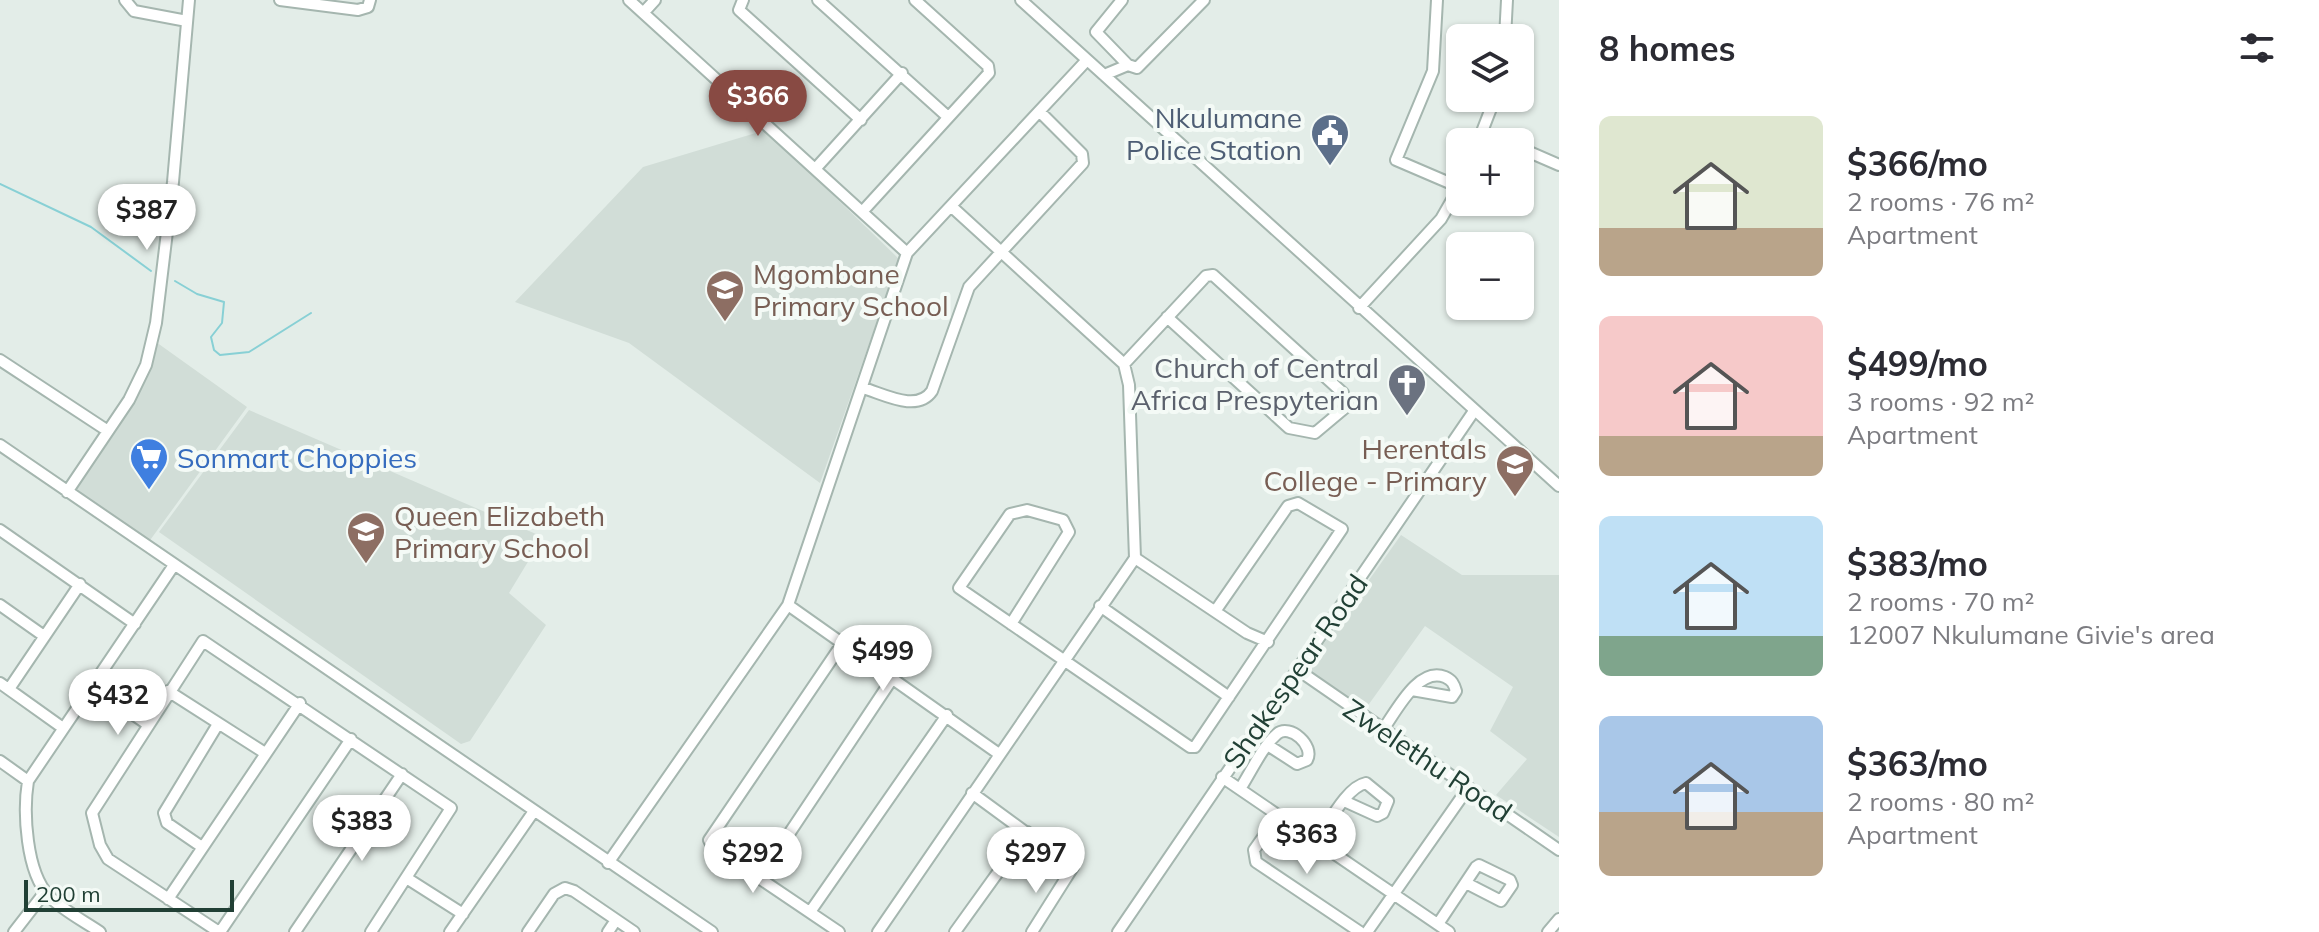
<!DOCTYPE html>
<html lang="en">
<head>
<meta charset="utf-8">
<style>
	:root { --surface:#fff; --page:#f2f2f3; --text:#2b2b33; --muted:#7c7c81; --accent:#884a43 }
	body { margin:0; font-family:Mulish,sans-serif; background:var(--page); color:var(--text); height:100vh; display:flex; flex-direction:column; font-size:30px; white-space:nowrap }
	* { box-sizing:border-box; margin:0 }
	p { font-size:26px; color:var(--muted) }
	.icon { flex:none; width:44px; height:44px; fill:none; stroke:currentColor; stroke-width:2; stroke-linecap:round; stroke-linejoin:round }
	.map { position:relative; flex:1; overflow:hidden }
	.sheet { display:flex; flex-direction:column; background:var(--surface); width:760px }
	.sheet>* { flex:none }
	.tools { position:absolute; left:1446px; top:24px; display:grid; gap:16px }
	.tools a { display:grid; place-items:center; width:88px; height:88px; border-radius:12px; background:var(--surface); box-shadow:0 2px 6px #0004; font-size:40px }
	.scale { position:absolute; left:24px; bottom:20px; width:210px; box-sizing:border-box; padding-left:8px; border:4px solid #214035; border-top:0; font-size:22px; line-height:28px; white-space:nowrap; color:#214035; -webkit-text-stroke:6px #f4faf6; paint-order:stroke }
	.price { position:absolute; translate:-50% -68px; padding:0 18px; border-radius:28px; background:#fff; color:#222; font-size:26px; line-height:52px; filter:drop-shadow(0 2px 4px #0008) }
	.price::after { content:''; position:absolute; left:50%; top:48px; width:24px; height:18px; margin-left:-12px; background:inherit; clip-path:polygon(0 0,100% 0,50% 100%) }
	.price.on { background:var(--accent); color:#fff }
	ul { padding:0; list-style:none }
	li { display:flex; align-items:center; gap:24px; height:200px; padding:0 40px }
	li span { display:grid; place-items:center; flex:none; width:224px; height:160px; border-radius:12px; color:#555 }
	li>.icon { margin-inline-start:auto }
	span .icon { width:96px; height:96px; fill:#fffc; stroke-width:1 }
	li b { font-size:34px }
	h2 { display:flex; justify-content:space-between; align-items:center; height:96px; padding:0 40px; font-size:34px }
	main { display:flex; flex:1; min-height:0 }
	.map>svg:first-child { display:block }
</style>
</head>
<body>
<main>
<div class="map">
<svg width="1559" height="932" viewBox="0 0 1559 932">
	<rect width="100%" height="100%" fill="#e3ede8"/>
	<path fill="#d1ddd7" d="M 766,130 L 899,259 L 820,483 L 629,343 L 515,302 L 643,167 Z
		M 156,342 L 247,407 L 148,543 L 71,491 L 135,398 Z
		M 249,410 L 543,537 L 509,593 L 546,625 L 470,741 L 461,744 L 159,532 Z
		M 1401,535 L 1462,575 L 1559,575 L 1559,837 L 1496,795 L 1527,759 L 1490,731 L 1513,687 L 1425,626 L 1364,711 L 1305,670 Z"/>
	<g fill="none" stroke-linecap="round" stroke-linejoin="round">
		<path stroke="#88d0d5" stroke-width="2" d="M 0,184 L 91,227 L 151,271
			M 175,281 L 197,294 L 224,302 L 222,323 L 211,337 L 214,350 L 220,355 L 249,352 L 311,313"/>
		<defs>
			<path id="minor" d="M 125,0 L 134,11 L 187,21
				M 280,0 L 358,10 L 368,7 L 370,0
				M 629,0 L 907,253
				M 743,0 L 739,10 L 861,120
				M 818,0 L 948,117
				M 1021,0 L 1559,486
				M 1122,0 L 1096,32 L 1128,65 L 1137,68 L 1204,0
				M 1437,0 L 1433,71 L 1396,160 L 1459,187
				M 644,12 L 655,0
				M 1505,38 L 1507,0
				M 1104,75 L 1128,65
				M 1482,132 L 1506,142
				M 1478,142 L 1495,98
				M 1520,148 L 1559,165
				M 816,168 L 902,73
				M 862,212 L 989,73 L 988,66 L 915,0
				M 1359,308 L 1441,219 L 1460,186
				M 0,360 L 108,431
				M 1124,364 L 1206,276 L 1213,275 L 1343,393 L 1346,407 L 1315,433 L 1289,428 L 1167,317
				M 863,388 C 884,394 917,413 932,391 L 969,287 L 1083,163 L 1082,154 L 1040,112
				M 0,445 L 712,932
				M 67,492 L 129,400 L 146,365 L 156,323 L 173,182 L 189,0
				M 0,530 L 135,624
				M 1135,558 L 1247,633 L 1268,642
				M 0,605 L 44,636
				M 788,605 L 999,754
				M 1100,606 L 1229,697
				M 1011,624 L 1069,532 L 1063,520 L 1027,510 L 1010,514 L 959,588 L 1190,747 L 1195,747 L 1342,529 L 1298,503 L 1288,506 L 1216,610
				M 1298,670 L 1559,850
				M 0,683 L 63,728
				M 92,686 L 147,724
				M 9,689 L 80,584
				M 168,691 L 265,753
				M 1382,731 C 1396,712 1418,666 1445,677 C 1452,680 1454,684 1456,691 L 1452,697 L 1412,690
				M 0,761 L 28,781
				M 1222,777 L 1449,932
				M 1240,789 C 1251,772 1262,747 1277,734 C 1290,723 1315,746 1307,760 L 1297,764 L 1269,746
				M 972,793 L 1073,867 L 1032,932
				M 1278,816 L 1254,850 L 1256,862 L 1360,932
				M 1316,841 C 1328,825 1346,787 1366,783 L 1388,801 L 1383,813 L 1377,816 L 1344,801
				M 202,847 L 167,823 L 164,813 L 218,724
				M 608,863 L 788,605 L 907,253 L 1087,60
				M 408,879 L 463,914
				M 759,879 L 892,679
				M 168,899 L 300,703
				M 810,912 L 947,715
				M 1438,924 L 1476,867 L 1479,865 L 1510,880 L 1512,885 L 1501,901 L 1466,883
				M 14,932 L 45,892
				M 100,932 C 84,921 62,910 49,896 C 26,872 23,812 28,781 L 174,565
				M 219,932 L 108,859 L 100,845 L 92,813 L 203,641 L 451,808 L 371,932
				M 220,932 L 351,739
				M 295,932 L 402,774
				M 450,932 L 534,811
				M 528,932 L 554,894 L 565,888 L 574,891 L 634,932
				M 608,932 L 616,920
				M 839,932 L 713,847 L 709,840 L 842,644
				M 878,932 L 1135,558 L 1129,385 L 1124,364 L 952,207
				M 955,932 L 1027,832
				M 1118,932 L 1474,411
				M 1367,932 L 1468,788
				M 1548,932 L 1559,919"/>
		</defs>
		<use href="#minor" stroke="#a5b6af" stroke-width="14"/>
		<use href="#minor" stroke="#fff" stroke-width="10"/>
	</g>
	<defs>
		<symbol id="civic-pin" viewBox="-11 -11 22 30"><path d="M0 17L-7.5 6A9.5 9.5 0 1 1 7.5 6Z" fill="#5c6f8a" stroke="#f4faf6"/><path d="M-.6-6.5H3V-4.5H.6V-3L4-1V1h2V6H-6V1h2V-1L-.6-3ZM-1.2 2.5V6h2.4V2.5Z" fill="#fff"/></symbol>
		<symbol id="school-pin" viewBox="-11 -11 22 30"><path d="M0 17L-7.5 6A9.5 9.5 0 1 1 7.5 6Z" fill="#8d6e63" stroke="#f4faf6"/><path d="M0-5L7-2L0 1L-7-2ZM-4 1L0 2.5L4 1V4Q0 6-4 4Z" fill="#fff"/></symbol>
		<symbol id="church-pin" viewBox="-11 -11 22 30"><path d="M0 17L-7.5 6A9.5 9.5 0 1 1 7.5 6Z" fill="#6b7280" stroke="#f4faf6"/><path d="M-1.2-6h2.4v3.5h3.3v2.4h-3.3V6h-2.4V-.1h-3.3v-2.4h3.3Z" fill="#fff"/></symbol>
		<symbol id="supermarket-pin" viewBox="-11 -11 22 30"><path d="M0 17L-7.5 6A9.5 9.5 0 1 1 7.5 6Z" fill="#3f7fe0" stroke="#f4faf6"/><path d="M-6-5.5h2.5l.6 2H6L4.5 2H-2.5L-4.4-4H-6ZM-1.5 3.2a1.3 1.3 0 1 0 .1 0ZM3 3.2a1.3 1.3 0 1 0 .1 0Z" fill="#fff"/></symbol>
	</defs>
	<g fill-rule="evenodd">
		<use href="#civic-pin" x="1308" y="111" width="44" height="60"/>
		<use href="#school-pin" x="703" y="267" width="44" height="60"/>
		<use href="#church-pin" x="1385" y="361" width="44" height="60"/>
		<use href="#supermarket-pin" x="127" y="435" width="44" height="60"/>
		<use href="#school-pin" x="1493" y="442" width="44" height="60"/>
		<use href="#school-pin" x="344" y="509" width="44" height="60"/>
	</g>
	<g text-anchor="middle" dominant-baseline="central" stroke-width="8" stroke-linejoin="round" paint-order="stroke">
		<g font-size="28" fill="#4e5e75" stroke="#f4faf6" text-anchor="end">
			<text x="1302" y="117">Nkulumane<tspan x="1302" dy="32">Police Station</tspan></text>
		</g>
		<g font-size="28" fill="#785e54" stroke="#f4faf6" text-anchor="start">
			<text x="753" y="273">Mgombane<tspan x="753" dy="32">Primary School</tspan></text>
			<text x="1487" y="448" text-anchor="end">Herentals<tspan x="1487" dy="32">College - Primary</tspan></text>
			<text x="394" y="515">Queen Elizabeth<tspan x="394" dy="32">Primary School</tspan></text>
		</g>
		<g font-size="28" fill="#5b616d" stroke="#f4faf6" text-anchor="end">
			<text x="1379" y="367">Church of Central<tspan x="1379" dy="32">Africa Prespyterian</tspan></text>
		</g>
		<g font-size="28" fill="#366cbe" stroke="#f4faf6" text-anchor="start">
			<text x="177" y="457">Sonmart Choppies</text>
		</g>
		<g font-size="28" fill="#214035" stroke="#f4faf6">
			<text transform="translate(1295 671) rotate(-55)">Shakespear Road</text>
			<text transform="translate(1428 760) rotate(34)">Zwelethu Road</text>
		</g>
	</g>
</svg>
<div class="tools">
<a><svg class="icon" aria-label="layers" viewBox="0 0 24 24"><path d="M12 4l9 5-9 5-9-5zM3 14l9 5 9-5"/></svg></a>
<a>+</a>
<a>−</a>
</div>
<div class="scale">200 m</div>
<b class="price on" style="left:758px;top:138px">$366</b>
<b class="price" style="left:147px;top:252px">$387</b>
<b class="price" style="left:883px;top:693px">$499</b>
<b class="price" style="left:118px;top:737px">$432</b>
<b class="price" style="left:362px;top:863px">$383</b>
<b class="price" style="left:1307px;top:876px">$363</b>
<b class="price" style="left:753px;top:895px">$292</b>
<b class="price" style="left:1036px;top:895px">$297</b>
</div>
<section class="sheet">
<h2>8 homes<svg class="icon" aria-label="filters" viewBox="0 0 24 24"><path d="M4 7h16M4 17h16"/><circle cx="9" cy="7" r="2"/><circle cx="15" cy="17" r="2"/></svg></h2>
<ul>
<li><span style="background:linear-gradient(#dfe7d0 70%,#b9a48a 0)"><svg class="icon" aria-label="home" viewBox="0 0 24 24"><path d="M3 11l9-7 9 7M6 9v11h12V9"/></svg></span><div><b>$366/mo</b><p>2 rooms · 76 m²</p><p>Apartment</p></div></li>
<li><span style="background:linear-gradient(#f6c9c9 75%,#b9a48a 0)"><svg class="icon" aria-label="home" viewBox="0 0 24 24"><path d="M3 11l9-7 9 7M6 9v11h12V9"/></svg></span><div><b>$499/mo</b><p>3 rooms · 92 m²</p><p>Apartment</p></div></li>
<li><span style="background:linear-gradient(#bfe0f5 75%,#7fa58c 0)"><svg class="icon" aria-label="home" viewBox="0 0 24 24"><path d="M3 11l9-7 9 7M6 9v11h12V9"/></svg></span><div><b>$383/mo</b><p>2 rooms · 70 m²</p><p>12007 Nkulumane Givie's area</p></div></li>
<li><span style="background:linear-gradient(#a9c7e8 60%,#b9a48a 0)"><svg class="icon" aria-label="home" viewBox="0 0 24 24"><path d="M3 11l9-7 9 7M6 9v11h12V9"/></svg></span><div><b>$363/mo</b><p>2 rooms · 80 m²</p><p>Apartment</p></div></li>
</ul>
</section>
</main>
</body>
</html>
